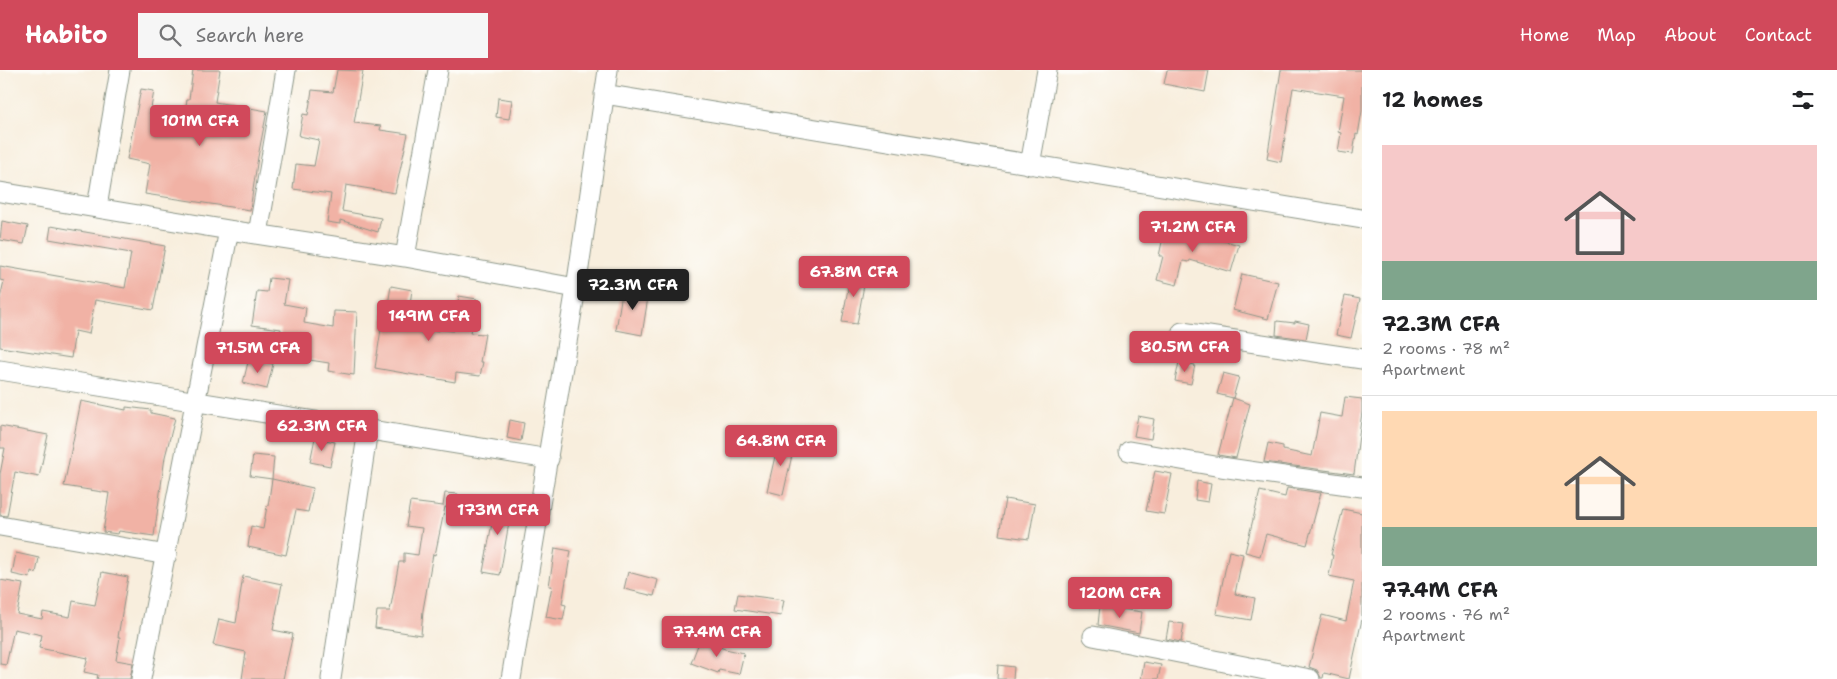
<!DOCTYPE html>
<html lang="en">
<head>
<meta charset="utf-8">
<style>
	:root { --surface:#fff; --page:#f6f6f6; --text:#202124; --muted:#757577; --line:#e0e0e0; --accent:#d1495b }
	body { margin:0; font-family:"Shantell Sans",sans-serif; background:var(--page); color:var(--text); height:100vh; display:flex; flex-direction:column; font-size:19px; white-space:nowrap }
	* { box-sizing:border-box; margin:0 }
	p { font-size:16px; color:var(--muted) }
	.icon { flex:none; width:28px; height:28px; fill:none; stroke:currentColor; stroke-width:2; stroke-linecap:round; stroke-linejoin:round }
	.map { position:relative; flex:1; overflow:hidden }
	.drawer { display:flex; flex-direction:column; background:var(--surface); width:475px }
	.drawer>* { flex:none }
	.price { position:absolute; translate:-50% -42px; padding:0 11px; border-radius:5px; background:var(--accent); color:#fff; font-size:16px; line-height:32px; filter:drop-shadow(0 1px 2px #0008) }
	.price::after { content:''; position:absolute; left:50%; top:30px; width:15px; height:11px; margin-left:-8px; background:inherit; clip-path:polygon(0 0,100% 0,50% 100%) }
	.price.selected { background:#222; color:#fff }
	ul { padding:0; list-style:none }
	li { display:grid; align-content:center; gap:10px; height:265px; padding:0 20px }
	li+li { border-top:1px solid var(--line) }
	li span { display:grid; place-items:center; height:155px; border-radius:0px; color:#555 }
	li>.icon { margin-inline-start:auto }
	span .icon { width:90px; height:90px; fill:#fffc; stroke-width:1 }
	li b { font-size:21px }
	h2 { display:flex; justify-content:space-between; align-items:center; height:60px; padding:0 20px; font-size:21px }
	header { display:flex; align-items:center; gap:30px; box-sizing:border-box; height:70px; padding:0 25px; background:var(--accent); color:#fff }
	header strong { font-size:24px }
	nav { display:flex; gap:28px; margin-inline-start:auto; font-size:18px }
	.search { width:350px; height:45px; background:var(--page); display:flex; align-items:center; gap:12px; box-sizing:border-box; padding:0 18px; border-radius:0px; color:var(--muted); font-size:19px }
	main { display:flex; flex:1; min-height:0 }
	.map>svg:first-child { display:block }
</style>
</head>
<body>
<header>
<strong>Habito</strong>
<div class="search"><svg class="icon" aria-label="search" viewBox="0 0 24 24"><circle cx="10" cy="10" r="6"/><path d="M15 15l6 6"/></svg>Search here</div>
<nav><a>Home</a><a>Map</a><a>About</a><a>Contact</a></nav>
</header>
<main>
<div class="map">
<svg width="1362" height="609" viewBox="0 0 1362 609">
	<rect width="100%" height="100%" fill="#fdfcf7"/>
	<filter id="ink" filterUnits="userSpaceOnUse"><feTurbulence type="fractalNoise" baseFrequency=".02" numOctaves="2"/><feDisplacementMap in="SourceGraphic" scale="10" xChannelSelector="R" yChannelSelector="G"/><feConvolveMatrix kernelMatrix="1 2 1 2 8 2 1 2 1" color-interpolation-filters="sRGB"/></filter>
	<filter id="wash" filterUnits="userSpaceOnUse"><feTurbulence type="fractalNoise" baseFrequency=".0096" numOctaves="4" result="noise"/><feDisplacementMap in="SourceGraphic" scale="20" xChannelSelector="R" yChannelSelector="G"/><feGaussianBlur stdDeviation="1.12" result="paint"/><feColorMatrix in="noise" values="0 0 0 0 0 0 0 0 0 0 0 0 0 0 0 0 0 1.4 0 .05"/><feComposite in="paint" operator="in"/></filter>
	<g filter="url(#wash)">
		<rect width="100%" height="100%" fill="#f8eedd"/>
		<g id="blocks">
			<path fill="#f1b2a5" d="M 193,0 L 220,0 L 215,32 L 267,41 L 258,87 L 250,140 L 145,124 L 150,94 L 127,89 L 141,19 L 154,21 L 150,44 L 184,49 L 187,29 L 189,29 Z
				M 337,0 L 363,1 L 354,53 L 381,56 L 380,60 L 408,64 L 395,123 L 346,115 L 342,141 L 381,148 L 378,162 L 340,150 L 340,154 L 327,152 L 331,124 L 293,119 L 296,94 L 314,96 L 319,70 L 299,66 L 303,44 L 308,45 L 312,20 L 333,22 Z
				M 1167,0 L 1209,0 L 1205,22 L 1164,14 Z
				M 1281,0 L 1362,0 L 1362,41 L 1358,65 L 1356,64 L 1353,84 L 1338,82 L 1341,63 L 1338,62 L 1344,26 L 1293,18 L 1281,92 L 1267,89 Z
				M 498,28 L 512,30 L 509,49 L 496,47 Z
				M 2,151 L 28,156 L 24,174 L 0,170 Z
				M 51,156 L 165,176 L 153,240 L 95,230 L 89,264 L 75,261 L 71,288 L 0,277 L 0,228 L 4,211 L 0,210 L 0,196 L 125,218 L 131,183 L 49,169 Z
				M 1165,158 L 1207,166 L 1239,175 L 1231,202 L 1190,190 L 1189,192 L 1183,191 L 1177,215 L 1157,210 L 1163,186 L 1159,186 Z
				M 851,202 L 866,204 L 857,254 L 842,252 Z
				M 1242,204 L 1278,212 L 1268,249 L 1233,240 Z
				M 269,208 L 288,210 L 284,234 L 306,238 L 304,253 L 333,258 L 334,241 L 357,242 L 354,305 L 328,301 L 329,293 L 277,285 L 281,259 L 252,255 L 257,221 L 267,222 Z
				M 391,216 L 412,220 L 407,255 L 439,261 L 439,259 L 453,261 L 459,226 L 477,229 L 470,263 L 485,264 L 480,292 L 483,292 L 480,306 L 456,303 L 455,312 L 375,298 L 384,240 L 387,241 Z
				M 623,217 L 649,221 L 642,265 L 616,260 Z
				M 1345,226 L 1360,229 L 1351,268 L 1336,265 Z
				M 1277,251 L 1295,253 L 1295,251 L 1309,254 L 1306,269 L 1276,265 Z
				M 249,288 L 273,294 L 267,319 L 243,313 Z
				M 1179,292 L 1195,295 L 1191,314 L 1175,311 Z
				M 1223,303 L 1239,307 L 1233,328 L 1217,324 Z
				M 1345,327 L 1362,329 L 1362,342 L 1354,404 L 1264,392 L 1268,373 L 1283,376 L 1283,380 L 1312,386 L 1320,343 L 1342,347 Z
				M 1233,328 L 1250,334 L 1236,388 L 1218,385 Z
				M 81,331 L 126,340 L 126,337 L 151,340 L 151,343 L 175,348 L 165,387 L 154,466 L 119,461 L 118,464 L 103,462 L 109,423 L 64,416 Z
				M 1138,346 L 1154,349 L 1151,369 L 1134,366 Z
				M 510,350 L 524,353 L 521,371 L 507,368 Z
				M 0,356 L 48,365 L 39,407 L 15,402 L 7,446 L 0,445 L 0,404 L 5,378 L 0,378 Z
				M 315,368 L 335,372 L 330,396 L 310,392 Z
				M 779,369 L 795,372 L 783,425 L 767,421 Z
				M 253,385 L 274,387 L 272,409 L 250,406 Z
				M 1155,401 L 1172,404 L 1164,444 L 1146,441 Z
				M 272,409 L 313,418 L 308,442 L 296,440 L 286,485 L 248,477 L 251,456 L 263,459 L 267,436 L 268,436 Z
				M 1197,411 L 1211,414 L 1208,432 L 1195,430 Z
				M 1287,418 L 1321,423 L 1307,475 L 1266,464 L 1260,486 L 1245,482 L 1260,421 L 1285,427 Z
				M 445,423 L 458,424 L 457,439 L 445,437 L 435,485 L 433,484 L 423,540 L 421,565 L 375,558 L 377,541 L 390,541 L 399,492 L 404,492 L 404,483 L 418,485 L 422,458 L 406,456 L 410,432 L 443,436 Z
				M 497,426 L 513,429 L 500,505 L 483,502 Z
				M 1005,429 L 1035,434 L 1029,469 L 999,465 Z
				M 1343,439 L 1362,443 L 1362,549 L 1349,609 L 1324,603 L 1323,608 L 1321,608 L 1317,600 L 1309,597 L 1322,545 L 1346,551 L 1354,511 L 1329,506 L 1333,485 L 1331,485 Z
				M 555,478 L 571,481 L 562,534 L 566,535 L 563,550 L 546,547 L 552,516 L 549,516 Z
				M 1229,481 L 1243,484 L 1235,524 L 1255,528 L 1251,550 L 1216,544 Z
				M 16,483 L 39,488 L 36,503 L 31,501 L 30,508 L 12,504 Z
				M 102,502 L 128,507 L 118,567 L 120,567 L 116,590 L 133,593 L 130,609 L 97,609 L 98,605 L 84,602 L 88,588 L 39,578 L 42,565 L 14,559 L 6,595 L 0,594 L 0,510 L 23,514 L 17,544 L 42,549 L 43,542 L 70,547 L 73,531 L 95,535 Z
				M 628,502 L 658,510 L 654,526 L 624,519 Z
				M 243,506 L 282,514 L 273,560 L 293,564 L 283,609 L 242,609 L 246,582 L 213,575 L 219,549 L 236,553 Z
				M 738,524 L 784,530 L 781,546 L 735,539 Z
				M 1100,536 L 1142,542 L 1139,563 L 1098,555 Z
				M 1169,552 L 1184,554 L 1181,572 L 1166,569 Z
				M 700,570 L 725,579 L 744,583 L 739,604 L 719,600 L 718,603 L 691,593 Z
				M 1144,592 L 1161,595 L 1158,609 L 1141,609 Z
				M 998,595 L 1014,597 L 1013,609 L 997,609 Z"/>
		</g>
	</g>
	<g filter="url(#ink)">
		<use href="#blocks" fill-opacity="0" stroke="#8c9688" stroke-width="1"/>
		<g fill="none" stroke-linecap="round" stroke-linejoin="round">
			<defs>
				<path id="minor" d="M 604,24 L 1362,149
					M 1030,95 L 1047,0
					M 0,122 L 229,160 L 405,187 L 576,218
					M 97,137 L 120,0
					M 258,164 L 286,0
					M 405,187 L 438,0
					M 1182,262 L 1362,289
					M 0,300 L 549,389
					M 1129,381 L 1221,397 L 1362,417
					M 0,456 L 167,485
					M 1093,566 L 1310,609
					M 141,609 C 171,459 199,310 229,160
					M 331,609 L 368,359
					M 511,609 L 576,218 L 608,0"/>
			</defs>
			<use href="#minor" stroke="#8c9688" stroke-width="21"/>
			<use href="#minor" stroke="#fff" stroke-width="19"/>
		</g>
	</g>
</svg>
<b class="price" style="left:200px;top:77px">101M CFA</b>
<b class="price" style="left:1193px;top:183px">71.2M CFA</b>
<b class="price" style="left:854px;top:228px">67.8M CFA</b>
<b class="price selected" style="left:633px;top:241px">72.3M CFA</b>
<b class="price" style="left:429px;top:272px">149M CFA</b>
<b class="price" style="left:1185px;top:303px">80.5M CFA</b>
<b class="price" style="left:258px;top:304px">71.5M CFA</b>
<b class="price" style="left:322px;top:382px">62.3M CFA</b>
<b class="price" style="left:781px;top:397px">64.8M CFA</b>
<b class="price" style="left:498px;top:466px">173M CFA</b>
<b class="price" style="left:1120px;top:549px">120M CFA</b>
<b class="price" style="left:717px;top:588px">77.4M CFA</b>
</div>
<section class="drawer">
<h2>12 homes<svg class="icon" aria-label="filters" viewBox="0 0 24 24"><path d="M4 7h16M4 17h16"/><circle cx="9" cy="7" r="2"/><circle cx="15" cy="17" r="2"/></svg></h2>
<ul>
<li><span style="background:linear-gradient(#f6c9c9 75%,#7fa58c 0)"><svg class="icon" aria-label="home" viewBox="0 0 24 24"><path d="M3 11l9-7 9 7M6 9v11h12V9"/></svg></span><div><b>72.3M CFA</b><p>2 rooms · 78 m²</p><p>Apartment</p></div></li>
<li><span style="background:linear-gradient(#ffd9b3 75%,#7fa58c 0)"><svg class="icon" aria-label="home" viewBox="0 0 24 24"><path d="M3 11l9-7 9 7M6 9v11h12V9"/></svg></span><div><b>77.4M CFA</b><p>2 rooms · 76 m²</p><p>Apartment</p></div></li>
</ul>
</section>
</main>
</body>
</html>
